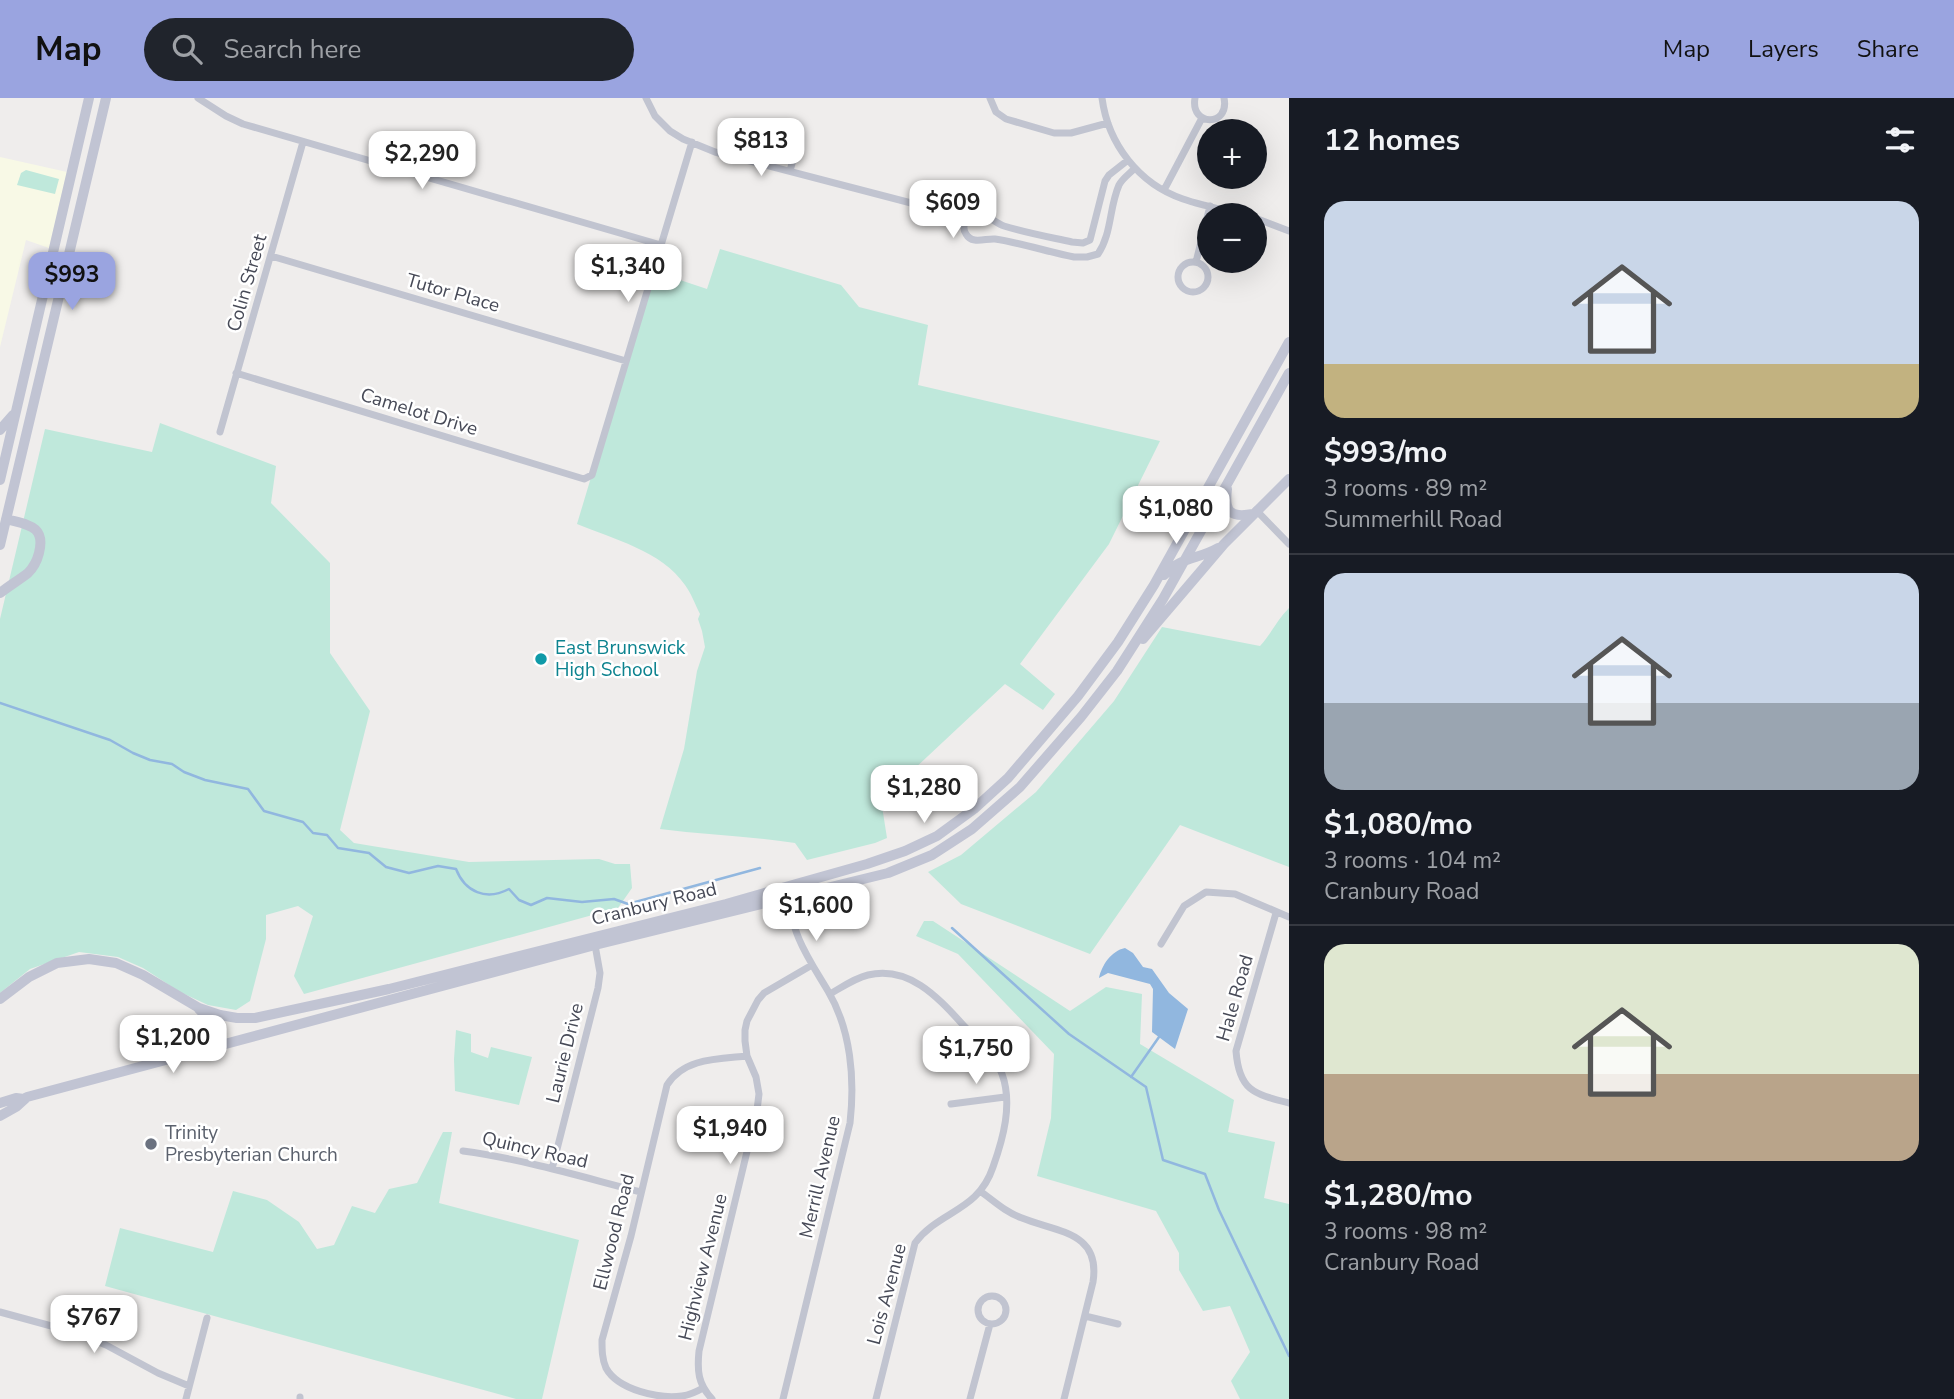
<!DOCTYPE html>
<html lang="en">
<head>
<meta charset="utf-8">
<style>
	:root { --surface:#171b24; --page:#20242c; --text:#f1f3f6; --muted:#9ea1a6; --line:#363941; --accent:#9aa4e0 }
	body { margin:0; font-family:"Nunito Sans",sans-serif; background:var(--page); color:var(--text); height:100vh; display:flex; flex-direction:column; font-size:26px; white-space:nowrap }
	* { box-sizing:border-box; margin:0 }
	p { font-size:23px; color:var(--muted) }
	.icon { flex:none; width:38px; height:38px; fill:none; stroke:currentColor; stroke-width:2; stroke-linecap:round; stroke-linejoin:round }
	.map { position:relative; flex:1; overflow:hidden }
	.drawer { display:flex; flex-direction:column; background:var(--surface); width:665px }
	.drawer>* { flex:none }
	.tools { position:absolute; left:1197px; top:21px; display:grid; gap:14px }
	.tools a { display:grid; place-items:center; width:70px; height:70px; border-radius:50%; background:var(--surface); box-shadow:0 7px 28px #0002; font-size:35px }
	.price { position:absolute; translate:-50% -60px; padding:0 16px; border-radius:14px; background:#fff; color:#222; font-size:23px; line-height:46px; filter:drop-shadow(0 2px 4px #0008) }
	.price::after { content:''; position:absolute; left:50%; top:42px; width:21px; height:16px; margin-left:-10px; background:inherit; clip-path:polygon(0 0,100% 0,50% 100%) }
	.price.current { background:var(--accent); color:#111 }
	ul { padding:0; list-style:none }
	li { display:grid; align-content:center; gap:14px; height:371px; padding:0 35px }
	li+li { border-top:2px solid var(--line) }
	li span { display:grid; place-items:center; height:217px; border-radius:21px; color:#555 }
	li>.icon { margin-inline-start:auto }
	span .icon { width:126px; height:126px; fill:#fffc; stroke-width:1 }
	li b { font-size:30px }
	h2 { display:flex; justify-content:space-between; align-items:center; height:84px; padding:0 35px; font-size:30px }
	header { display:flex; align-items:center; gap:42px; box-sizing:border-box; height:98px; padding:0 35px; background:var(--accent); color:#111 }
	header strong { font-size:33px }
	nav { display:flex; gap:38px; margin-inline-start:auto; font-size:24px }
	.search { width:490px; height:63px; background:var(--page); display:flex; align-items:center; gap:18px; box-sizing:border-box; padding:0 24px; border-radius:38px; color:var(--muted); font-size:26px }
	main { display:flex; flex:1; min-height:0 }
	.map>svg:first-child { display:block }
</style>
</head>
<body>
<header>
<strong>Map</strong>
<div class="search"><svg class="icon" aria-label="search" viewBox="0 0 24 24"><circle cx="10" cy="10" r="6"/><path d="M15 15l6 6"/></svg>Search here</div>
<nav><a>Map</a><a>Layers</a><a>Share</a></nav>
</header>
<main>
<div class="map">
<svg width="1289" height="1301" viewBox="0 0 1289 1301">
	<rect width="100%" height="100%" fill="#efedec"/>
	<path fill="#f8f9e6" d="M 0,59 L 67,74 L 49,150 L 26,142 L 0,249 Z"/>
	<path fill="#bfe8db" d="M 26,72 L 59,81 L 55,96 L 17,87 L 21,75 Z
		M 720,151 L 841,187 L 859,209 L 928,227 L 918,287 L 1160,343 L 1109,446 L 1020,566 L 1055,596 L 1043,612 L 1005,586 L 881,702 L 887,740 L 875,745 L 807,762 L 795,745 C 750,738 705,737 660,731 L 684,651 L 697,573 L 705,549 L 702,533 L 698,521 L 700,516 C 695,506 691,495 685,487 C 662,453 613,441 577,426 L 653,173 L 707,191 Z
		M 160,325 L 276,368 L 271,405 L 330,465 L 330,555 L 370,613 L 340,732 L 354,745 L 469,764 L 599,761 L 615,766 L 630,766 L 632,790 L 618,810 L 304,896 L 294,878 L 313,818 L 298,808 L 266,817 L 266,841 L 250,903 L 236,912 L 208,907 L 180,894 L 143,870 L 118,859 L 79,854 L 30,871 L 0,895 L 0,521 L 45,331 L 152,354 Z
		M 1289,510 L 1289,769 L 1180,727 L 1090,856 L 961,806 L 928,774 L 961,757 L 1036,694 L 1114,603 L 1162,529 L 1260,548 C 1271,536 1277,522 1289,510 Z
		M 924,823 L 933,823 L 1070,913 L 1106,889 L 1142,896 L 1140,946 L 1234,1002 L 1228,1034 L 1275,1044 L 1264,1100 L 1289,1106 L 1289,1301 L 1240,1301 L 1231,1283 L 1250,1254 L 1230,1208 L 1203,1213 L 1179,1172 L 1179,1155 L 1156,1113 L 1037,1078 L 1051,1020 L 1054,956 L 958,856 L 916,838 Z
		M 456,932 L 471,936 L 471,954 L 488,960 L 491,949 L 532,959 L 519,1007 L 455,993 L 454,961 Z
		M 443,1034 L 452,1034 L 439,1105 L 579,1142 L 542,1301 L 516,1301 L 105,1188 L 120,1130 L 213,1154 L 233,1093 L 267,1102 L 299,1124 L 317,1151 L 334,1147 L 352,1108 L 375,1115 L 389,1091 L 417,1085 Z"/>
	<path fill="#91b7df" d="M 1125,850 L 1133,855 L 1143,869 L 1152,871 L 1169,895 L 1188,911 L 1175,951 L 1152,934 L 1153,891 L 1150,886 L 1108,875 L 1099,880 C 1102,867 1111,853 1125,850 Z"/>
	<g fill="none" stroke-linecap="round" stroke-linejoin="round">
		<path stroke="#91b7df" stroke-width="2.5" d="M 0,605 L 110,642 L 133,655 L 150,662 L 172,666 L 184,674 L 205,682 L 248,691 L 264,713 L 303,724 L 313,735 L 327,737 L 338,750 L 369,755 L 386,769 L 409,775 L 438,768 L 456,771 C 465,794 486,803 509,791 L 519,802 L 531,807 L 547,800 L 582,804 L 614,801 L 628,806 L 760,770
			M 952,830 L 1069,936 L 1146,989 L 1163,1062 L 1205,1076 L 1219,1112 L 1289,1258
			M 1131,979 L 1159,939"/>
		<path stroke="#c1c4d0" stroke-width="7" d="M 198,0 L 226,18 L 243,26 L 661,147
			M 646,0 L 655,18 L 670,33 L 683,41 L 715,54 L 915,106
			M 990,0 L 996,14 L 1006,21 L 1054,35 L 1071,35 L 1108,25
			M 1102,0 C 1108,46 1139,86 1183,101 C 1203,108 1225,112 1246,117
			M 1195,0 C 1190,29 1230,29 1224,0
			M 1128,62 L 1109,77 L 1105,83 L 1090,142 L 1083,145 L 1072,144 C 1049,139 1026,135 1004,128 C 995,125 985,114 975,115 C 966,116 961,129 966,136 C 972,147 986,140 995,141 C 1022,145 1048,154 1074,159 L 1087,159 L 1098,156 C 1112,135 1109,110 1119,87 C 1122,81 1129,76 1134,71
			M 790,73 L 800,35
			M 1164,92 L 1202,20
			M 1255,120 L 1289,133
			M 271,158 L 626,263
			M 1196,164 L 1210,108
			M1178 179a15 15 0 1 1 30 0a15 15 0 1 1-30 0Z
			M 236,275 L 584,381 L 592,377 L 692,44
			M 220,334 L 303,44
			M 1256,412 L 1289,446
			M 1276,815 L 1236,953 C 1239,993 1254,996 1289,1005
			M 1161,846 L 1184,808 L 1206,794 L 1235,796 L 1289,819
			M 830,896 C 842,889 855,880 868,877 C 911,867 940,902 966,930 C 979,943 995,957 1002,976 C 1013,1006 1003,1041 993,1069 C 978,1114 940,1112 915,1145 L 876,1301
			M 951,1006 L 1005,999
			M 463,1053 C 523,1061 582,1079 641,1094
			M 552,1071 L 598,890 L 600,875 L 595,847
			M 980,1093 C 994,1103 1005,1114 1022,1120 C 1056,1134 1101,1133 1093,1184 L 1064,1301
			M978 1212a14 14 0 1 1 28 0a14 14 0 1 1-28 0Z
			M 0,1214 L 77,1235 L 106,1247 L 158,1275 L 189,1288
			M 1085,1218 L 1118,1226
			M 703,1290 C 696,1294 689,1297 682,1298 C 659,1301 618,1292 606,1270 C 602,1261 602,1252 602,1242 L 631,1138 L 667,987 C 684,960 718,961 747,958
			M 186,1301 L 207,1220
			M 300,1301 L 300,1299
			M 712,1301 C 698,1286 697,1273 699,1253 L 757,1012 L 759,996 L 756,979 L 747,958 L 745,943 L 745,932 L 747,923 L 758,902 L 764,895 L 812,867
			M 783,1301 L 850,1025 C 855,981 851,932 828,893 C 818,876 807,860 799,841 C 792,825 789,806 784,789
			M 970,1301 L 990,1226"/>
		<path stroke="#c1c4d3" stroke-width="10" d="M 0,332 L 13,317
			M 0,382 L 89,0
			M 1227,391 C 1224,414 1230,420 1253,416
			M 0,447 L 106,0
			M 1164,477 C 1182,458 1197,462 1218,450
			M 0,495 C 9,488 19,482 28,475 C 34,469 37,463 39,455 C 46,427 27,427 6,421
			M 1143,541 L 1224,446 L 1289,381
			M 0,901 L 29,879 L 57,865 L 89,861 L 116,865 L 143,877 L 199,910 L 220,917 L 237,920 L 255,920 L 389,891 L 726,806 L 867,766 L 905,753 L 937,738 L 974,711 L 1008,680 L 1078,598 L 1118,544 L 1154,487 L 1289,244
			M 198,954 C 212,937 216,927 199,911
			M 0,1005 L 16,1000 L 24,1001
			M 0,1018 L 16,1009 L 27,999 L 595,847 L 888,775 L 932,757 L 972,731 L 1020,689 L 1081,619 L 1117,573 L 1163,501 L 1289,275"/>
	</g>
	<circle fill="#0f9aa8" stroke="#fff" stroke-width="2.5" cx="541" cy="561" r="7"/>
	<circle fill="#6b7280" stroke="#fff" stroke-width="2.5" cx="151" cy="1046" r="7"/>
	<g text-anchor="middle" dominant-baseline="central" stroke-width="5" stroke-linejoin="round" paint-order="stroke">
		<g font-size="19" fill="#474a57" stroke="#fff">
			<text transform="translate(247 185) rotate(-74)">Colin Street</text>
			<text transform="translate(453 195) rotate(16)">Tutor Place</text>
			<text transform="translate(419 314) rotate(17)">Camelot Drive</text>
			<text transform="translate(654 806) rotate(-14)">Cranbury Road</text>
			<text transform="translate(1235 900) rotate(-74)">Hale Road</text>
			<text transform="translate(565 955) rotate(-76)">Laurie Drive</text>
			<text transform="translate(535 1052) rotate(13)">Quincy Road</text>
			<text transform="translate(820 1079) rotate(-77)">Merrill Avenue</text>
			<text transform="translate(614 1134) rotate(-76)">Ellwood Road</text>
			<text transform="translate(703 1169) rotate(-76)">Highview Avenue</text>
			<text transform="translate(887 1196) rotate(-75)">Lois Avenue</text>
		</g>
		<g font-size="19" fill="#0d838f" stroke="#fff" text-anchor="start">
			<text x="555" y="550">East Brunswick<tspan x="555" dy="22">High School</tspan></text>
		</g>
		<g font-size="19" fill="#5b616d" stroke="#fff" text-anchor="start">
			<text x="165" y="1035">Trinity<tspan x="165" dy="22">Presbyterian Church</tspan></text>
		</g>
	</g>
</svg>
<div class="tools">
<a>+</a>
<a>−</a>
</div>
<b class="price" style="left:761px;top:80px">$813</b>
<b class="price" style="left:422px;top:93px">$2,290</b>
<b class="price" style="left:953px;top:142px">$609</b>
<b class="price" style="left:628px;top:206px">$1,340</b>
<b class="price current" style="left:72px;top:214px">$993</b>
<b class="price" style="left:1176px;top:448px">$1,080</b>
<b class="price" style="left:924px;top:727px">$1,280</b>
<b class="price" style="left:816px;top:845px">$1,600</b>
<b class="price" style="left:173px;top:977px">$1,200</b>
<b class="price" style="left:976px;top:988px">$1,750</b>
<b class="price" style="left:730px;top:1068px">$1,940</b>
<b class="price" style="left:94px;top:1257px">$767</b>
</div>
<section class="drawer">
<h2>12 homes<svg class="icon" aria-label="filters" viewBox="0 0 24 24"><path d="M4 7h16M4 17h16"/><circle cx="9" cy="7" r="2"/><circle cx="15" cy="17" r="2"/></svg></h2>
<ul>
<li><span style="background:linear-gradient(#c9d6e8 75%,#c2b280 0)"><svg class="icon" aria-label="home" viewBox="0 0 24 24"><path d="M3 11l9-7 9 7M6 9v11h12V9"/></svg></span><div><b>$993/mo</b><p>3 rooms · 89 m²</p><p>Summerhill Road</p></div></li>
<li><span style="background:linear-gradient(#c9d6e8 60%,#9aa5b1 0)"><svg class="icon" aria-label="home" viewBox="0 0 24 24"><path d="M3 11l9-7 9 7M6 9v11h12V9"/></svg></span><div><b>$1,080/mo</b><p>3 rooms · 104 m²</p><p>Cranbury Road</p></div></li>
<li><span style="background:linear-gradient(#dfe7d0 60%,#b9a48a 0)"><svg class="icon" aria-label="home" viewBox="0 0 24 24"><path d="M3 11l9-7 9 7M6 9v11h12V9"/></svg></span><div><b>$1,280/mo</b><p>3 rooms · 98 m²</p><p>Cranbury Road</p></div></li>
</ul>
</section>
</main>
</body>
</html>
